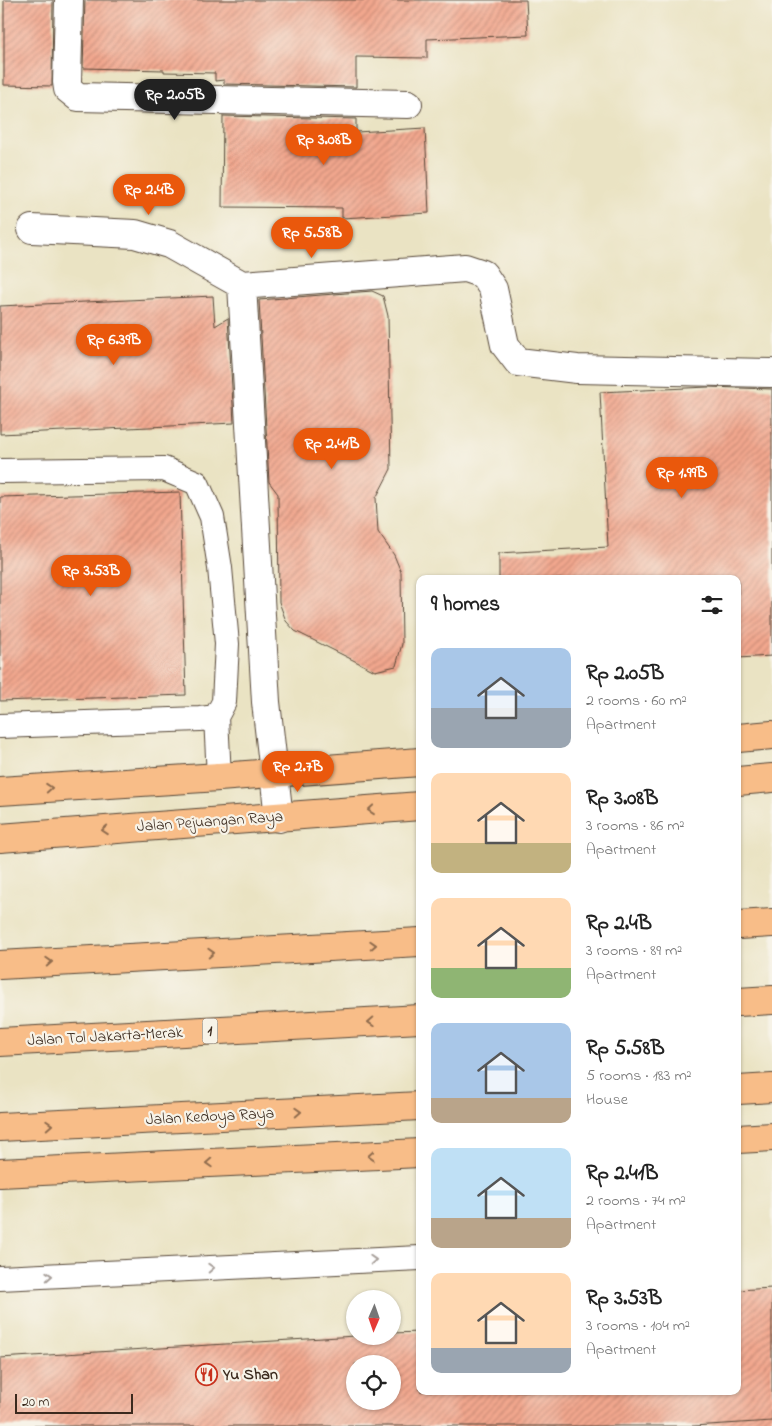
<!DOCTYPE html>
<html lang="en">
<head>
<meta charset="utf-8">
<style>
	:root { --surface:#fff; --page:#f6f6f6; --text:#222; --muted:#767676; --accent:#ea580c }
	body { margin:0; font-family:"Indie Flower",sans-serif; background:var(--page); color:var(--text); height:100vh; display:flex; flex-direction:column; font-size:19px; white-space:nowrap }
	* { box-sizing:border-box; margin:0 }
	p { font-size:16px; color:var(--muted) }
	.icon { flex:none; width:28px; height:28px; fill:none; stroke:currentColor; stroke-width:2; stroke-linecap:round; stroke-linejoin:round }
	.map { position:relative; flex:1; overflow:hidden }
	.sheet { position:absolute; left:416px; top:575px; width:325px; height:820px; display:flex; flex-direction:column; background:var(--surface); border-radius:10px; box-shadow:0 1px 4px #0004 }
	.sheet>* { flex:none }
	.needle { width:32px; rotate:182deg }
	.buttons { position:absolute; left:346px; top:1290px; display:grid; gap:10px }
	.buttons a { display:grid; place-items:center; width:55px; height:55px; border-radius:50%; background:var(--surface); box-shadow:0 1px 4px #0004; font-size:25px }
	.scale { position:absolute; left:15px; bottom:12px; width:118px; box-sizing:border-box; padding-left:5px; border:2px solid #3b2a1e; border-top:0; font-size:14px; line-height:18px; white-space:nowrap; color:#3b2a1e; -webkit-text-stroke:4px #f7f3e8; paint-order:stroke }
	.price { position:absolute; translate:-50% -42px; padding:0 11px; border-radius:18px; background:var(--accent); color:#fff; font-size:16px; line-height:32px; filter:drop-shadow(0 1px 2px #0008) }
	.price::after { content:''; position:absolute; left:50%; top:30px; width:15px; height:11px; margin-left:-8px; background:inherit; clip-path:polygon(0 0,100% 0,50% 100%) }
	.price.current { background:#222; color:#fff }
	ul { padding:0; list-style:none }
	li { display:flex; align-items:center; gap:15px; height:125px; padding:0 15px }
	li span { display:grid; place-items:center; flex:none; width:140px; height:100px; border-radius:10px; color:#555 }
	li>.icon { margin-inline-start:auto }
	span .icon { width:60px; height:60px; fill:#fffc; stroke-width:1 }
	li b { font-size:21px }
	h2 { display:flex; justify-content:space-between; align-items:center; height:60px; padding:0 15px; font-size:21px }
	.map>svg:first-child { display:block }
</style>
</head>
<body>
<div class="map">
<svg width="772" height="1426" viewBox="0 0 772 1426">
	<defs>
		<pattern id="building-hatch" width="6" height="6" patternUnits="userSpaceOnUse" patternTransform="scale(1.25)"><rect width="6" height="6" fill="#f2a78e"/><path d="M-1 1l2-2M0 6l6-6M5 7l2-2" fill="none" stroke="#c58873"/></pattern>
	</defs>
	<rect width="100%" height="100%" fill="#f7f3e8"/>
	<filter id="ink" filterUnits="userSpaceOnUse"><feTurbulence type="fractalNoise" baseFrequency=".02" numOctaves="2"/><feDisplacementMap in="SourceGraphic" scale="10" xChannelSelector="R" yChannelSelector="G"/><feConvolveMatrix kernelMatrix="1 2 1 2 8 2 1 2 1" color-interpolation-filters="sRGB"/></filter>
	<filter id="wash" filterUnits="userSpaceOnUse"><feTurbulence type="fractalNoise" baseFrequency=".0096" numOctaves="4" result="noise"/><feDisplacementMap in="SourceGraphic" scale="20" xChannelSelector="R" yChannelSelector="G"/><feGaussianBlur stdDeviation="1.12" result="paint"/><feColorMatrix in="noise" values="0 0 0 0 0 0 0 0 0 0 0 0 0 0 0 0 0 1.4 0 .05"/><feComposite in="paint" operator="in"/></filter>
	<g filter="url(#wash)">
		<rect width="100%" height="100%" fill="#eae3c3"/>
		<g id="blocks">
			<path fill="url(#building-hatch)" fill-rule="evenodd" d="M 4,0 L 53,0 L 52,86 L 4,85 Z
				M 85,0 L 526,0 L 528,35 L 427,39 L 427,58 L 356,57 L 356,87 L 224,84 L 224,80 L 215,81 L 215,73 L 164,72 L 164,70 L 83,68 Z
				M 223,116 L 356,119 L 356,132 L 425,128 L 429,213 L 342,218 L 342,208 L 222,207 Z
				M 372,291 L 383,296 L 388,316 L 391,469 L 376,498 L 378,532 L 394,555 L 401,572 L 402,644 L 396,666 L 375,671 L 295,631 L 286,621 L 279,602 L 278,494 L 269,482 L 259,300 Z
				M 213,296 L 215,326 L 228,318 L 234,423 L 0,434 L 0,306 Z
				M 708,387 L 772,389 L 772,656 L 738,658 L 738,579 L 499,579 L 499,553 L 608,547 L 600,392 Z
				M 180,492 L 186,695 L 0,701 L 0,497 Z
				M 772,1288 L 772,1421 L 693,1426 L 0,1426 L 0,1358 L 355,1336 L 392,1336 L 392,1333 L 420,1332 L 420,1391 L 738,1391 L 738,1290 ZM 355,1364 L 392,1364 L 392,1401 L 355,1401 Z"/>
		</g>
	</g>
	<g filter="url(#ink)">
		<use href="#blocks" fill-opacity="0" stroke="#554637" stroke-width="1"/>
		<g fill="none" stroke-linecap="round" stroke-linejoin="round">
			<defs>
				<path id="service" d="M 0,471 L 164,469 L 197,483 L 212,517 L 220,568 L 227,644 L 224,702 L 216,717 L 200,719 L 0,726
					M 216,717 L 219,777
					M 0,1278 L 420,1258"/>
				<path id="minor" d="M 69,0 L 67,82 L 68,89 L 78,97 L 408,104
					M 32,229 L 135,234 L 169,244 L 242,285
					M 279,818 L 266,702 L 242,285 L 465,268 L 483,274 L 493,289 L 505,345 L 518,362 L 577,369 L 772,373"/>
				<path id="primary" d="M 738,738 L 772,735
					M 738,781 L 772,778
					M 0,791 L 219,777 L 420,762
					M 0,838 L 420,806
					M 738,1090 L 772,1088
					M 0,1127 L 420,1106
					M 738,1139 L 772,1137
					M 0,1173 L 420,1153"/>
				<path id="motorway" d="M 738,925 L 772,923
					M 0,965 L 420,942
					M 738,1002 L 772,1000
					M 0,1042 L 420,1019"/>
			</defs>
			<use href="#service" stroke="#554637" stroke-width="26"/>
			<use href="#minor" stroke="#554637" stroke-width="30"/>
			<use href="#primary" stroke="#554637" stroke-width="30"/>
			<use href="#motorway" stroke="#554637" stroke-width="30"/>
			<use href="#service" stroke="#fff" stroke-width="24"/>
			<use href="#minor" stroke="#fff" stroke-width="28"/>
			<use href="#primary" stroke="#f8bd88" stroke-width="28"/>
			<use href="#motorway" stroke="#f8bd88" stroke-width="28"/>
		</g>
		<defs><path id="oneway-chevron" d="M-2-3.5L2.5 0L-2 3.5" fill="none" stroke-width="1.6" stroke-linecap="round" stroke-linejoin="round" transform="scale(1.25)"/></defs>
		<g stroke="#906c4e">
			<use href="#oneway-chevron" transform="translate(49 788) rotate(-4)"/>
			<use href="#oneway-chevron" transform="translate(371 810) rotate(175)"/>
			<use href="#oneway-chevron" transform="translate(105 830) rotate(176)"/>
			<use href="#oneway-chevron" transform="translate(373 945) rotate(-3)"/>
			<use href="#oneway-chevron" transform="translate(211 953) rotate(-3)"/>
			<use href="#oneway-chevron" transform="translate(49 962) rotate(-3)"/>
			<use href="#oneway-chevron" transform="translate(371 1022) rotate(177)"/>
			<use href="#oneway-chevron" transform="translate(298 1112) rotate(-3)"/>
			<use href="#oneway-chevron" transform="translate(49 1125) rotate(-3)"/>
			<use href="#oneway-chevron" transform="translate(371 1156) rotate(177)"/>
			<use href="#oneway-chevron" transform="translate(209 1163) rotate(177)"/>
		</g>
		<g stroke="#a79f9a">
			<use href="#oneway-chevron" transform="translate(373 1260) rotate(-3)"/>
			<use href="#oneway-chevron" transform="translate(211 1268) rotate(-3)"/>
			<use href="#oneway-chevron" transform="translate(49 1276) rotate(-3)"/>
		</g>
	</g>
	<defs>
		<symbol id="restaurant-ring" viewBox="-11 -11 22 22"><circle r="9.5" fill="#f7f3e8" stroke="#c8321e" stroke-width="1.5"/><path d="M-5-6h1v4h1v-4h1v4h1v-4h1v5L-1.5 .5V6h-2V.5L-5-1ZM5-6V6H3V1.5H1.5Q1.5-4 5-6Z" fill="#c8321e"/></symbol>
	</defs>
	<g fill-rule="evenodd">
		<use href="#restaurant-ring" x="194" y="1362" width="25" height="25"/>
	</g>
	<g text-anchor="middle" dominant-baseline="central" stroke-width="4.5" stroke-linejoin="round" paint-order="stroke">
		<rect fill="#f7f3e8" stroke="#73665b" stroke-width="1" x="202.5" y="1018.5" width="15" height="25" rx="4"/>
		<g font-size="15" font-weight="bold" fill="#3b2a1e">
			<text x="210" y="1031">1</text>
		</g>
		<g font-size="16" fill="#3b2a1e" stroke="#f7f3e8">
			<text transform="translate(210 822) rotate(-4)">Jalan Pejuangan Raya</text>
			<text transform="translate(105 1037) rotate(-3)">Jalan Tol Jakarta–Merak</text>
			<text transform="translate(210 1117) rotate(-3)">Jalan Kedoya Raya</text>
		</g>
		<g font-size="16" font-weight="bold" fill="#3b2a1e" stroke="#f7f3e8" text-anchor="start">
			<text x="223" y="1375">Yu Shan</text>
		</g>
	</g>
</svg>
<div class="buttons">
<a><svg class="needle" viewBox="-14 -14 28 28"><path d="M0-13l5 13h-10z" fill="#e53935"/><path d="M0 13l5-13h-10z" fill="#767676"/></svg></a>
<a><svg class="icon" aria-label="locate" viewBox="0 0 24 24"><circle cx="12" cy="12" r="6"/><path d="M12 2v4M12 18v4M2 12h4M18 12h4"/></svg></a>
</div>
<div class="scale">20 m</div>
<b class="price current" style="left:175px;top:121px">Rp 2.05B</b>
<b class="price" style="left:324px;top:166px">Rp 3.08B</b>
<b class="price" style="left:149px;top:216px">Rp 2.4B</b>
<b class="price" style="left:312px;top:259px">Rp 5.58B</b>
<b class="price" style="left:114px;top:366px">Rp 6.39B</b>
<b class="price" style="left:332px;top:470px">Rp 2.41B</b>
<b class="price" style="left:682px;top:499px">Rp 1.99B</b>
<b class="price" style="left:91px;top:597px">Rp 3.53B</b>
<b class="price" style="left:298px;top:793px">Rp 2.7B</b>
<section class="sheet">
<h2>9 homes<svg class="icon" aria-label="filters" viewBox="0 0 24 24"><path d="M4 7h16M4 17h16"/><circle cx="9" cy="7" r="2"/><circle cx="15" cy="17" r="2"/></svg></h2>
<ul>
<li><span style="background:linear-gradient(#a9c7e8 60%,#9aa5b1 0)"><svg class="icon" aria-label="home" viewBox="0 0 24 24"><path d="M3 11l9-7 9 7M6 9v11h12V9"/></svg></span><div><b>Rp 2.05B</b><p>2 rooms · 60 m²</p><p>Apartment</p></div></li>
<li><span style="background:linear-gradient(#ffd9b3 70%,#c2b280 0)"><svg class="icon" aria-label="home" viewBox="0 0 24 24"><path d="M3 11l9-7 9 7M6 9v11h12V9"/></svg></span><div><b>Rp 3.08B</b><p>3 rooms · 86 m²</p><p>Apartment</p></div></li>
<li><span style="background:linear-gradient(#ffd9b3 70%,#8fb573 0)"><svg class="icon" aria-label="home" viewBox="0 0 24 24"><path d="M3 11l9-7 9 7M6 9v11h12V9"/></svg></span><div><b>Rp 2.4B</b><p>3 rooms · 89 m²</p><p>Apartment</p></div></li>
<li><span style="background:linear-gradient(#a9c7e8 75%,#b9a48a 0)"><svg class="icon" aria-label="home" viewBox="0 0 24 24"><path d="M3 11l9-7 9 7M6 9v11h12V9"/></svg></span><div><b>Rp 5.58B</b><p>5 rooms · 183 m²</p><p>House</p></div></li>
<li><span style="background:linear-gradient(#bfe0f5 70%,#b9a48a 0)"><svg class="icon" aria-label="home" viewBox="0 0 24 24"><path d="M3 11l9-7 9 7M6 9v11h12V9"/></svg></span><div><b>Rp 2.41B</b><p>2 rooms · 74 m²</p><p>Apartment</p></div></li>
<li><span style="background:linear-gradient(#ffd9b3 75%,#9aa5b1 0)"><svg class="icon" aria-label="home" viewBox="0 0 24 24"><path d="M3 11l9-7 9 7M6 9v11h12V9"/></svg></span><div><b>Rp 3.53B</b><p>3 rooms · 104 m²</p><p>Apartment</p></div></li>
</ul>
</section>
</div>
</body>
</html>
